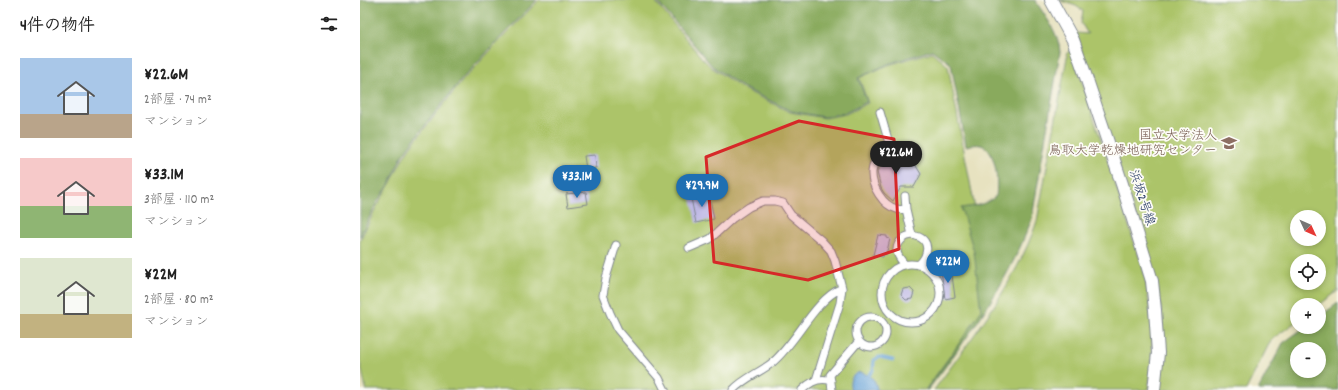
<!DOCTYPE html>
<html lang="ja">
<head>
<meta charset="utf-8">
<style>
	:root { --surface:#fff; --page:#f6f6f6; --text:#222; --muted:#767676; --accent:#1f6fb2 }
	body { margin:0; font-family:Dekko,"Klee One",sans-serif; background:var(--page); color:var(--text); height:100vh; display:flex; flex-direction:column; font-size:15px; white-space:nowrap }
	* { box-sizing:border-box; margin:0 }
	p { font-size:13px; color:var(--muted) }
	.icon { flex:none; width:22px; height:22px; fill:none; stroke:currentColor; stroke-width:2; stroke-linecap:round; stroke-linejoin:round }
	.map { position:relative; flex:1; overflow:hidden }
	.details { display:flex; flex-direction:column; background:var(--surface); width:360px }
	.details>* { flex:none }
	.needle { width:26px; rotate:134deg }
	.buttons { position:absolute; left:930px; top:210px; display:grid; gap:8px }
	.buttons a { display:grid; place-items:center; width:36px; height:36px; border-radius:50%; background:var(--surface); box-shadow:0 2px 6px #0003; font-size:20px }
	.price { position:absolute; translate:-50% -34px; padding:0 9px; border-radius:14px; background:var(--accent); color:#fff; font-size:13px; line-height:26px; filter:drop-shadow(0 1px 2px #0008) }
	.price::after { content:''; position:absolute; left:50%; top:24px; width:12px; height:9px; margin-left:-6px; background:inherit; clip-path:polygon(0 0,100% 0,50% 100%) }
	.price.current { background:#222; color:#fff }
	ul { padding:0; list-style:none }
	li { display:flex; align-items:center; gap:12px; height:100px; padding:0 20px }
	li span { display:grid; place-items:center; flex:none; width:112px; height:80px; border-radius:0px; color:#555 }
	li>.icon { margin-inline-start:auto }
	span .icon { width:48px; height:48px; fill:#fffc; stroke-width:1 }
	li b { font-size:17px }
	h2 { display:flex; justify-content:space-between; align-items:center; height:48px; padding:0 20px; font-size:17px }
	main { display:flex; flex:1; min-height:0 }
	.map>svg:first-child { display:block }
</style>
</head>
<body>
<main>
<section class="details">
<h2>4件の物件<svg class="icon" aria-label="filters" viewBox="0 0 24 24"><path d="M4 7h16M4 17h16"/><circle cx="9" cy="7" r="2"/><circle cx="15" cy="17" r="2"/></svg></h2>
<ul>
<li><span style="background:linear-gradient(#a9c7e8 70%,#b9a48a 0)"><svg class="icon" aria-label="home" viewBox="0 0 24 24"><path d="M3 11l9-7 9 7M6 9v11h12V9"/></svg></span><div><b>¥22.6M</b><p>2部屋 · 74 m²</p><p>マンション</p></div></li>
<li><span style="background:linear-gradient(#f6c9c9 60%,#8fb573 0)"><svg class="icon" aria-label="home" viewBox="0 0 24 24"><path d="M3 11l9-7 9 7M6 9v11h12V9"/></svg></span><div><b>¥33.1M</b><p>3部屋 · 110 m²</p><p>マンション</p></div></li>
<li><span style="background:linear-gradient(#dfe7d0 70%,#c2b280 0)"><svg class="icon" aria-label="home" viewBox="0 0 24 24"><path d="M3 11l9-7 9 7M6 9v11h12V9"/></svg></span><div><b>¥22M</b><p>2部屋 · 80 m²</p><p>マンション</p></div></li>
</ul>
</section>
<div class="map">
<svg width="978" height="390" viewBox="0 0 978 390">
	<rect width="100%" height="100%" fill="#fdfcf7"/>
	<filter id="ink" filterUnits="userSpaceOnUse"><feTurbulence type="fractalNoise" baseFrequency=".025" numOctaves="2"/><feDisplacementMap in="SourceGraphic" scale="8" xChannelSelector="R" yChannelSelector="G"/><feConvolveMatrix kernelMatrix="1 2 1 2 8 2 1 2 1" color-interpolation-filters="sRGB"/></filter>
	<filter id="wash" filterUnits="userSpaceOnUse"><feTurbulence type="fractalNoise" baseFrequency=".012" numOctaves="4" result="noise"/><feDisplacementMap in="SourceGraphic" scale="16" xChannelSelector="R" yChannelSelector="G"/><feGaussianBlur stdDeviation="0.9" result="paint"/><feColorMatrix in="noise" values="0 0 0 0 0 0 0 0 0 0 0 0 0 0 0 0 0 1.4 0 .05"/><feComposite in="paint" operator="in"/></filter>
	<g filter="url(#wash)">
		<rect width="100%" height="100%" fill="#e7e2c0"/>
		<path fill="#acc469" stroke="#647a64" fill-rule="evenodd" d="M 179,0 L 294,0 L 342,58 L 351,67 L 383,89 L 430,112 L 465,118 L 486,114 L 508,103 L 499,78 L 528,65 L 572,52 L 588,66 L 621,240 L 629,297 L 617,319 L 565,390 L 6,390 L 0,361 L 0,240 L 19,202 L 30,184 L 43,158 L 50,147 L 103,80 L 146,34 Z
			M 699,0 L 978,0 L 978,291 L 959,305 L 937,305 L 937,321 L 911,340 L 886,390 L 799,390 L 803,354 L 802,315 L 797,284 L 716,33 L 728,34 L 721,23 L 723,11 L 716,6 ZM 937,217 L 959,217 L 959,239 L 937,239 ZM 937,261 L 959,261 L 959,283 L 937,283 Z
			M 711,50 L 712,51 L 784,272 C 789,299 793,328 792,356 C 792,367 790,379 788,390 L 574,390 C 612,338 656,283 677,221 L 707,57 L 706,54 Z"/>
		<path fill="#89aa5d" stroke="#526c5e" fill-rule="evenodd" d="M 0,0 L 177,0 L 144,34 L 102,79 L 49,146 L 42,156 L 29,185 L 17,202 L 0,237 Z
			M 296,0 L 675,0 C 685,16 699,33 700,52 L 672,218 C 649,282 608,337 568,390 L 566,390 L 592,354 L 621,311 L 614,252 L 601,208 C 614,206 626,205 636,196 C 638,183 637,150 621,145 C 617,144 610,145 606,146 L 591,64 L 572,50 L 528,64 L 498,78 L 507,102 L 485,113 L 464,117 L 431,111 L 384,88 L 352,66 Z
			M 978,303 L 978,390 L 898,390 L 923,343 L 945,327 L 959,327 L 959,317 ZM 937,349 L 959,349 L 959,371 L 937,371 Z"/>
		<path fill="#67a2d7" stroke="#41689a" d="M 500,372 C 510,375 516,379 517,390 L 491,390 C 488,381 491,375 500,372 Z"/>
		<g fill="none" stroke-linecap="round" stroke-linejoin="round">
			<path stroke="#67a2d7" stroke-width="3" d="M 507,378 L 513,370 L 514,360 L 519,357 L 533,360"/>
		</g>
		<g id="blocks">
			<path fill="#bdb7e4" d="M 531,148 L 540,162 L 553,161 L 561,174 L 554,187 L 541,187 L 533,201 L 524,193 L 521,188 L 517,172 L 522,159 Z
				M 235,155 L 236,168 L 226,169 L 224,156 Z
				M 226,192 L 228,204 L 208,207 L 206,194 Z
				M 349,194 L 354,219 L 336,223 L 331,198 Z
				M 518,235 L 527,236 L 527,238 L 530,239 L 526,255 L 524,254 L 523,257 L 513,255 Z
				M 583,256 L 585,268 L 570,270 L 569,258 Z
				M 591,268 L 595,297 L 585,299 L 581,270 Z
				M 550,288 L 554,292 L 552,299 L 546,300 L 541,295 L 543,289 Z"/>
		</g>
	</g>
	<g filter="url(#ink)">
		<use href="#blocks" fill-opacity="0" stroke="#81888f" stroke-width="1"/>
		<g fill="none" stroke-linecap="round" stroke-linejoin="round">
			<defs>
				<path id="pedestrian" d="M 520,112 L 529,143 C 521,150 513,161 512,172 C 511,186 523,206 537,209 C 540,210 544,209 546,209
					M 545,196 L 546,209 L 552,235
					M 256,245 L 246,278 L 243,295 L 250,313 L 258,330 L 299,378 L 305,390
					M 329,248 L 350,239 L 373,218 L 389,207 L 403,201 L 415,201 L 423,203 L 431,215 L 462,241 L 471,251 L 475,261 L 482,288 L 480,303 L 456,380
					M522 293a29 29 0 1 1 58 0a29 29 0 1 1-58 0Z
					M 545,265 C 542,261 538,257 537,252 C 536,242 546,233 556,236 C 572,240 568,257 558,265
					M496 332a15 15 0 1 1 30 0a15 15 0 1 1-30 0Z
					M 373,390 C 384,378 401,372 413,362 C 437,342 454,300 482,288
					M 442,390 C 450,382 460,377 471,381
					M 472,390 L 470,375 L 499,341"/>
				<path id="tertiary" d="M 691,0 L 713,40 L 723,68 L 762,184 L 792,281 L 795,310 L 798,353 L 794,390"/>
			</defs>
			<use href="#pedestrian" stroke="#81888f" stroke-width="9"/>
			<use href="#tertiary" stroke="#81888f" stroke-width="14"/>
			<use href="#pedestrian" stroke="#fff" stroke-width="7"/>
			<use href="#tertiary" stroke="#fff" stroke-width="12"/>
		</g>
	</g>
	<path fill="#d62828" fill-opacity="0.2" stroke="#d62828" stroke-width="3" stroke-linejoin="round" d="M 439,121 L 534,139 L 539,249 L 448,280 L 354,262 L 346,157 Z"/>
	<defs>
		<symbol id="school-bare" viewBox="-9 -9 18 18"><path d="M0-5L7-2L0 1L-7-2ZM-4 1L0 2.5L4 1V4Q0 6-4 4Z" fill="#8d6e63" stroke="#fdfcf7" stroke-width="2.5" paint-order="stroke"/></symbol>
	</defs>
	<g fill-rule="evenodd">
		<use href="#school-bare" x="858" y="132" width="22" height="22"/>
	</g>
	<g text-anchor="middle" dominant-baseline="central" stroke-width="3.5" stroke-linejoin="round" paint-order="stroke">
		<g font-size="13" fill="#785e54" stroke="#fdfcf7" text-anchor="end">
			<text x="857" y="136">国立大学法人<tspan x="857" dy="15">鳥取大学乾燥地研究センター</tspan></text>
		</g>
		<g font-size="13" fill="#1b2f5e" stroke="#fdfcf7">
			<text transform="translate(781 198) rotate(72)">浜坂2号線</text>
		</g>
	</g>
</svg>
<div class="buttons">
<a><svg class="needle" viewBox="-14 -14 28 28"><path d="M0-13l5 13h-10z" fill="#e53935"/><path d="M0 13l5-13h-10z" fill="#767676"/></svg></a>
<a><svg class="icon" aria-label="locate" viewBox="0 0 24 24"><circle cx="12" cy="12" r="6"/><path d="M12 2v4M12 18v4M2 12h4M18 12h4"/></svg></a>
<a>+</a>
<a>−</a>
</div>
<b class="price current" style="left:536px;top:175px">¥22.6M</b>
<b class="price" style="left:217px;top:199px">¥33.1M</b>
<b class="price" style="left:342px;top:208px">¥29.9M</b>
<b class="price" style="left:588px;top:284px">¥22M</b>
</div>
</main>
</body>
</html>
